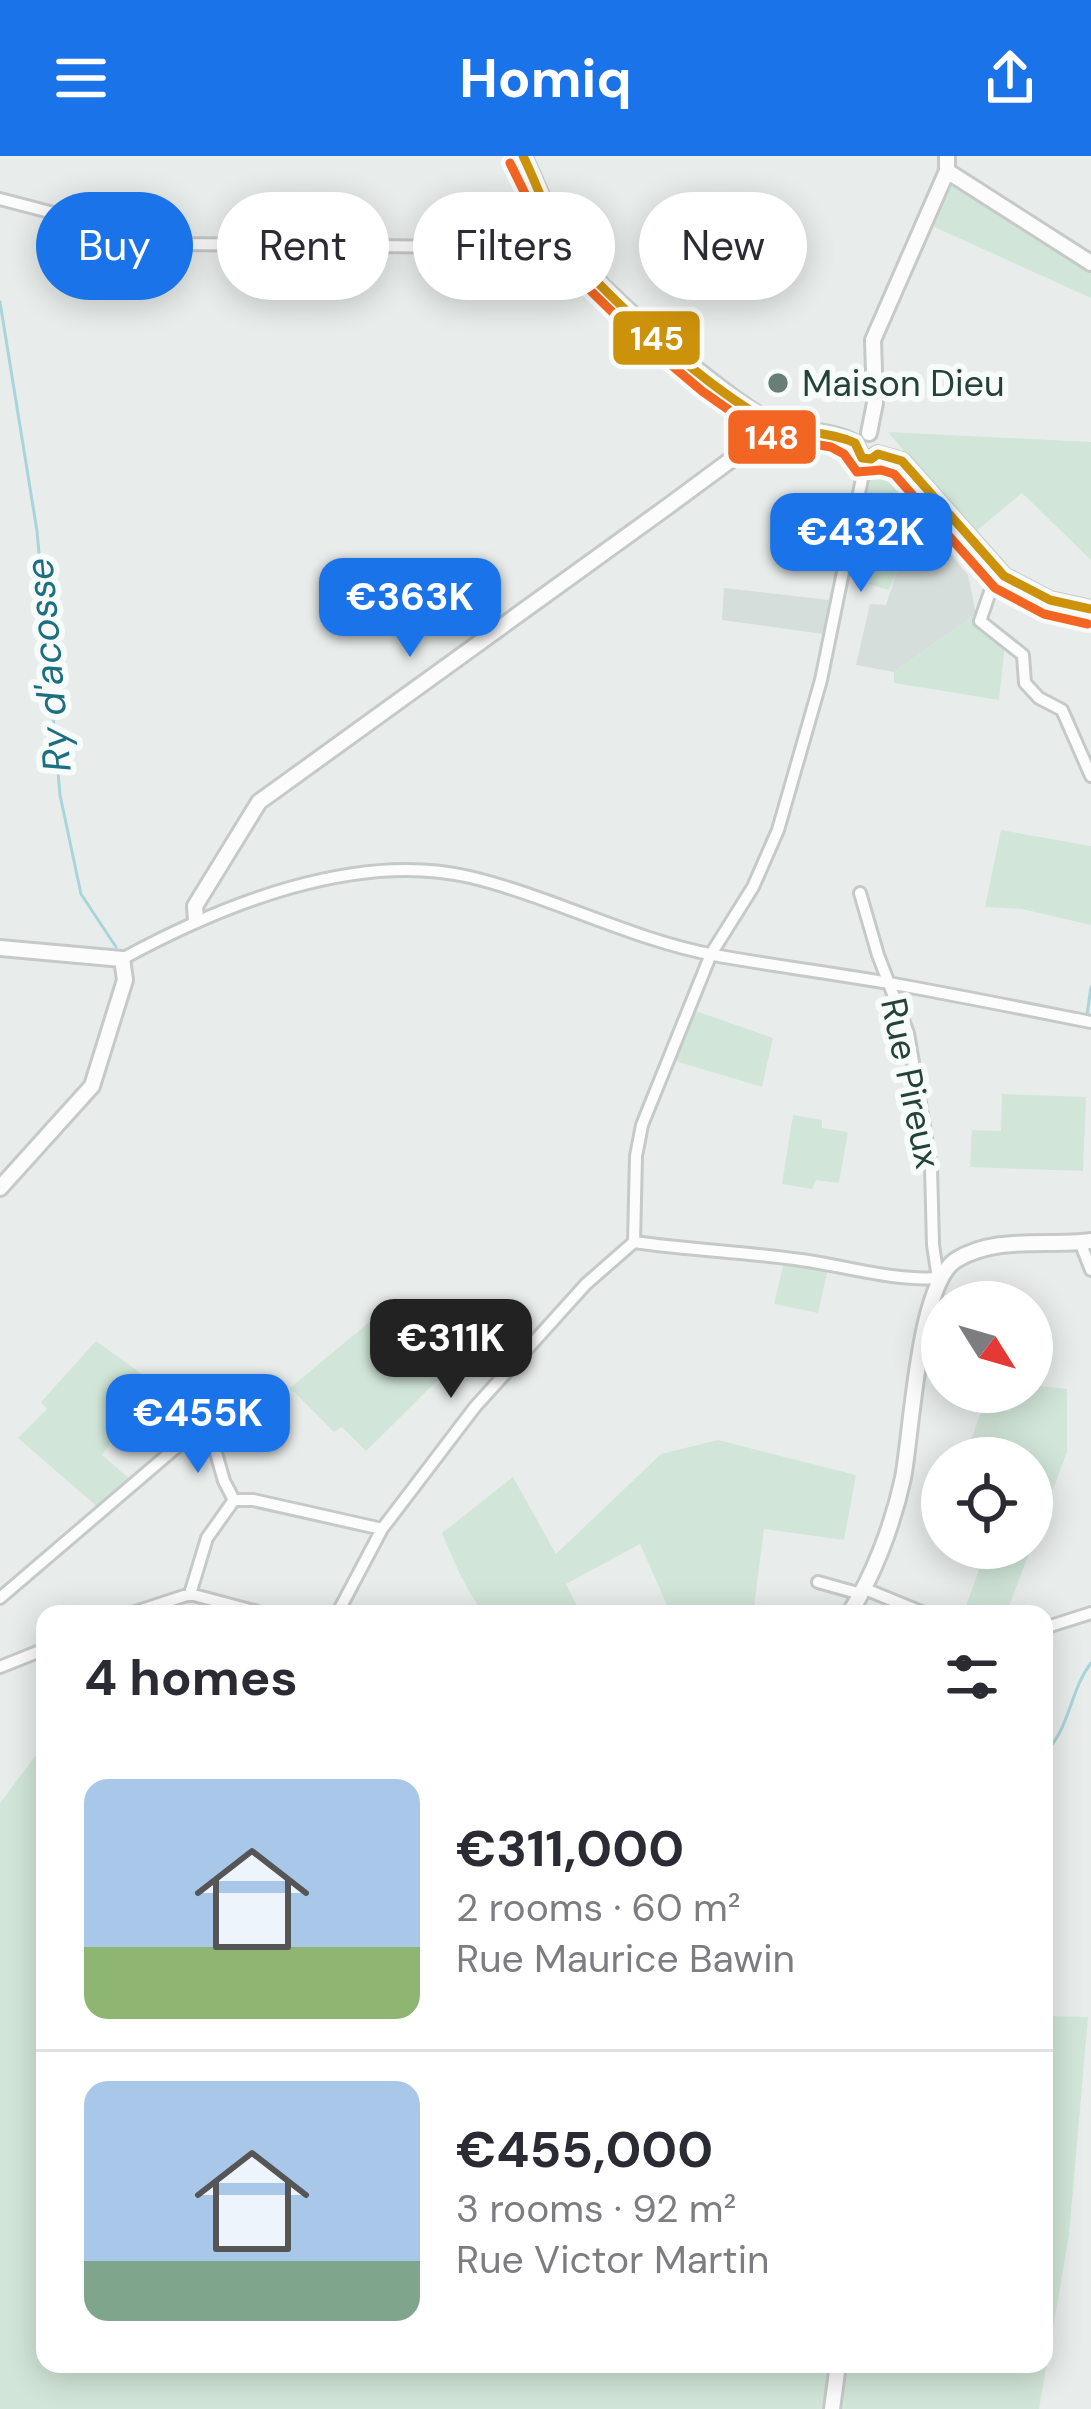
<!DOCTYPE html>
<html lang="en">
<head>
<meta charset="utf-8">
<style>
	:root { --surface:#fff; --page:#f7f7f7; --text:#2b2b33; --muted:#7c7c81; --line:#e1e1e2; --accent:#1a73e8 }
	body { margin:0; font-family:"DM Sans",sans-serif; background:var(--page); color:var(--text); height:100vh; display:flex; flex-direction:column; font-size:45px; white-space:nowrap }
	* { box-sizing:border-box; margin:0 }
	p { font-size:39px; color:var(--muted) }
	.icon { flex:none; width:66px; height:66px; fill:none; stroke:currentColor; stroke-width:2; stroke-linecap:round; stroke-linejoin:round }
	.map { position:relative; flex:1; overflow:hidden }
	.drawer { position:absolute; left:36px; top:1449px; width:1017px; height:768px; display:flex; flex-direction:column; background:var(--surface); border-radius:24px; box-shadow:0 6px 30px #0003 }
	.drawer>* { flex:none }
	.top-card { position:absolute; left:36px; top:36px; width:1020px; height:108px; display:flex; gap:24px }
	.needle { width:78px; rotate:127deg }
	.buttons { position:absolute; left:921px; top:1125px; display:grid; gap:24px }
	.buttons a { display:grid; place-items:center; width:132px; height:132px; border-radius:50%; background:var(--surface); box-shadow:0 6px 30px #0003; font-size:60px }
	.price { position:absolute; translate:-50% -102px; padding:0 27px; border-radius:24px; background:var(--accent); color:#fff; font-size:39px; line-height:78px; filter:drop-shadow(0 3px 6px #0008) }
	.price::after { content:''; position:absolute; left:50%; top:72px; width:36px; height:27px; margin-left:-18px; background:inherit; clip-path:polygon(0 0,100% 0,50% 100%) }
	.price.selected { background:#222; color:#fff }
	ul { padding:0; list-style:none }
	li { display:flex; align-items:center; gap:36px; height:300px; padding:0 48px }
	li+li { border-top:3px solid var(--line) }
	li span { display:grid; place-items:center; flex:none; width:336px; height:240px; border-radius:24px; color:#555 }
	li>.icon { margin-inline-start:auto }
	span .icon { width:144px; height:144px; fill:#fffc; stroke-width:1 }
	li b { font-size:51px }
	h2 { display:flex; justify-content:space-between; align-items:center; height:144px; padding:0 48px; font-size:51px }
	.chip { padding:0 42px; border-radius:54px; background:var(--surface); box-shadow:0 6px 30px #0003; font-size:42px; line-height:108px }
	.chip.selected { background:var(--accent); color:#fff }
	header { display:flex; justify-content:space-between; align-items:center; height:156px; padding:0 48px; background:var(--accent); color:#fff; font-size:54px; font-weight:700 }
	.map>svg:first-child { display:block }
</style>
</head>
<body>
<header><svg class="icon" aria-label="menu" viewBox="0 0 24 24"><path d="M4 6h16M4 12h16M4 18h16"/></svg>Homiq<svg class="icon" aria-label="share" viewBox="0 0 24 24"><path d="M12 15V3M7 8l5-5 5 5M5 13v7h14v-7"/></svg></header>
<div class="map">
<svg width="1091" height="2253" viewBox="0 0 1091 2253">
	<rect width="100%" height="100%" fill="#e8edeb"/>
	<path fill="#d6dedb" d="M 929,373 L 968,419 L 976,458 L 894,516 L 856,509 L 870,448 L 886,449 L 899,409 L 915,409 Z
		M 724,432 L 829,444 L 823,478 L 722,464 Z"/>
	<path fill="#d1e6d8" d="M 950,26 L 1091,112 L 1091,142 L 930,69 Z
		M 888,276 L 1091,286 L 1091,404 L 1022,337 L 974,377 Z
		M 886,323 L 891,325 L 924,364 L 909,407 L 899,410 L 889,434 L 869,428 L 874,405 L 885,406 L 893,366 L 858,356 L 866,324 Z
		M 976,458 L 1005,487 L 999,544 L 894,527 L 894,516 Z
		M 1001,674 L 1091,690 L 1091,769 L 1022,753 L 985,751 Z
		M 693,854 L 773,882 L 762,931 L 672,904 Z
		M 1002,938 L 1086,941 L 1083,1015 L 970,1011 L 972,974 L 1001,975 Z
		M 793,959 L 822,964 L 822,972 L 848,976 L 839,1027 L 816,1024 L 812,1033 L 782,1028 Z
		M 784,1106 L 828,1113 L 818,1157 L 774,1148 Z
		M 391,1148 L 444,1218 L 366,1295 L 342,1271 L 334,1276 L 290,1232 Z
		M 96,1185 L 153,1226 L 102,1299 L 132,1325 L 101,1354 L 18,1282 L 47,1253 L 41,1246 Z
		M 1032,1229 L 1067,1233 L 1067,1296 L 1032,1389 L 1032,1302 L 965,1302 L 982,1253 L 1010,1255 L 1015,1236 L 1032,1236 Z
		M 718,1284 L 856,1319 L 844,1384 L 764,1373 L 753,1458 L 671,1458 L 640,1388 L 566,1428 L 581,1458 L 485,1458 C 466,1436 454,1405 442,1377 L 513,1321 L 556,1398 L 661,1298 Z
		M 987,1392 L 1031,1392 L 1006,1458 L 963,1458 Z
		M 45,1587 L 45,2208 L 1044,2208 L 1044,1860 L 1088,1861 L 1069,2079 L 1039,2253 L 0,2253 L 0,1647 Z"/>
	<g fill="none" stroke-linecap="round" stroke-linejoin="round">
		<path stroke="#a9d4db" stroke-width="3" d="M 0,146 L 37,375 L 60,639 L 81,738 L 116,791
			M 1087,859 L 1091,831
			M 1044,1598 C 1070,1573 1070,1534 1091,1507"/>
		<defs>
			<path id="minor" d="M 0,43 L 172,88 L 568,92
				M 998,413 L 980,465 L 1023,499 L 1025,527 L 1039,542 L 1062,554 L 1091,620
				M 122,803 C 221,749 356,694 470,721 C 553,741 630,783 714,799 C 773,810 834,817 894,828 C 960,840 1025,853 1091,866
				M 634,1086 C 690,1094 745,1096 801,1104 C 846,1110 892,1125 938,1122 L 933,1089 L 931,1011 L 908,877 L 878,799 L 860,737
				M 1080,1086 L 1091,1114
				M 234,1344 L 253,1344 L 382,1373
				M 818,1426 L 861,1438
				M 865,1433 L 926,1458
				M 190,1438 L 207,1382 L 234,1344
				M 0,1442 L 207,1265 L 224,1325 L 234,1344
				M 129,1458 L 190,1438 L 265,1458
				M 337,1458 L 382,1373 L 475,1251 L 586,1128 L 634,1086 L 636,1000 L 642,969 L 711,798 L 753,731 L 778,674 L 821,524 L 866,303
				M 1044,1472 L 1091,1457
				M 0,1511 L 45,1493"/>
			<path id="tertiary" d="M 523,0 C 538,30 550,65 568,92 C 593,129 734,251 774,267 C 801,277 829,273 855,287
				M 947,15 L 1091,107
				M 869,277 L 875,247 L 873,184 L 947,15 L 947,0
				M 855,287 L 862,302 L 871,303 L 878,298 L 902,305 L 1004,420 L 1050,444 L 1091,453
				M 196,764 L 195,750 L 259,646 L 667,351 L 755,286 L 773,267
				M 0,792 L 122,803 L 125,824 L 92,930 L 0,1032
				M 849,1458 C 874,1419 893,1368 903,1322 C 912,1275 918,1128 956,1104 C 996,1079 1047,1091 1091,1085
				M 832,2253 L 838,2208"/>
		</defs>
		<use href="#minor" stroke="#c5cac8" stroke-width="16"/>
		<use href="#tertiary" stroke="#c5cac8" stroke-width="20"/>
		<use href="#minor" stroke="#fcfcfc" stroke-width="10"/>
		<use href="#tertiary" stroke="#fcfcfc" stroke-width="14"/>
		<defs>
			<path id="bus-1" d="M 523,0 C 538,30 548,65 568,92 C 602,139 722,245 774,267 C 800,278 829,275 855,287
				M 855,287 L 862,302 L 871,303 L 878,298 L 902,305 L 1004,420 L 1050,444 L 1091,453"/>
			<path id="bus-2" d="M 510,7 L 556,101 L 637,180 L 702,235 L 766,280 L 831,291 L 844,298 L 857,316 L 881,314 L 894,318 L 995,432 L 1044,458 L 1088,468"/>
		</defs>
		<use href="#bus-1" stroke="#f7fbf9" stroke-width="18"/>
		<use href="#bus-2" stroke="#f7fbf9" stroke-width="18"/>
		<use href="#bus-1" stroke="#cd920c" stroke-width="9"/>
		<use href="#bus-2" stroke="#f26522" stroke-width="9"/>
	</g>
	<circle fill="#697e78" stroke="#f7fbf9" stroke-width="4.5" cx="778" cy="227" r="12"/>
	<g text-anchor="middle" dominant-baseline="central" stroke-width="12" stroke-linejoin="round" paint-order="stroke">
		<g font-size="36" fill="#24423a" stroke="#f7fbf9" text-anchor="start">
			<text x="802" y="227">Maison Dieu</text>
		</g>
		<g font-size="36" fill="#24423a" stroke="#f7fbf9">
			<text transform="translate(911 927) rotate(78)">Rue Pireux</text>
		</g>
		<g font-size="39" font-style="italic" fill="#1c6f80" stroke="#f7fbf9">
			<text transform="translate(48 509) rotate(-95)">Ry d'acosse</text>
		</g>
	</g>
	<g stroke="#f7fbf9" stroke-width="4.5">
		<rect x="611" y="153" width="91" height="58" rx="12" fill="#cd920c"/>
		<rect x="726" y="252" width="92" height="58" rx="12" fill="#f26522"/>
	</g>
	<g font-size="33" text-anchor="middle" font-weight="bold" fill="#fff">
		<text x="657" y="194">145</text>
		<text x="772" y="293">148</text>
	</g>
</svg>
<div class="buttons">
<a><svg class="needle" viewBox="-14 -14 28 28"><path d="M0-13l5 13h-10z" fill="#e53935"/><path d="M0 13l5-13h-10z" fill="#7c7c81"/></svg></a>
<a><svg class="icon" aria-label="locate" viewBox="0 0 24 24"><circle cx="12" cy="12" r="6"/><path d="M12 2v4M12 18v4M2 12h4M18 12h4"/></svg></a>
</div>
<b class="price" style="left:861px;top:439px">€432K</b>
<b class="price" style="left:410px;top:504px">€363K</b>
<b class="price selected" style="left:451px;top:1245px">€311K</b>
<b class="price" style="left:198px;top:1320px">€455K</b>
<div class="top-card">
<a class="chip selected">Buy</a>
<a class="chip">Rent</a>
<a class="chip">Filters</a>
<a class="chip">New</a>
</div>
<section class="drawer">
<h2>4 homes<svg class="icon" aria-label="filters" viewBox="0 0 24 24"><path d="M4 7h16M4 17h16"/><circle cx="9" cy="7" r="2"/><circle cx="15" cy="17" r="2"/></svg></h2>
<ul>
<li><span style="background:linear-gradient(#a9c7e8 70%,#8fb573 0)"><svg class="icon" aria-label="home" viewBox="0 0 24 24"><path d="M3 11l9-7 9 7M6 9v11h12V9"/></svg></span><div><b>€311,000</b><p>2 rooms · 60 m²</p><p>Rue Maurice Bawin</p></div></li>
<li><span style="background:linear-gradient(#a9c7e8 75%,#7fa58c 0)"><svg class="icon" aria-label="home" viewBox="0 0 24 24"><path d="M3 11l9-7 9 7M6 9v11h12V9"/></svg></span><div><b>€455,000</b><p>3 rooms · 92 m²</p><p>Rue Victor Martin</p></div></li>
</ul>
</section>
</div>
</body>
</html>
